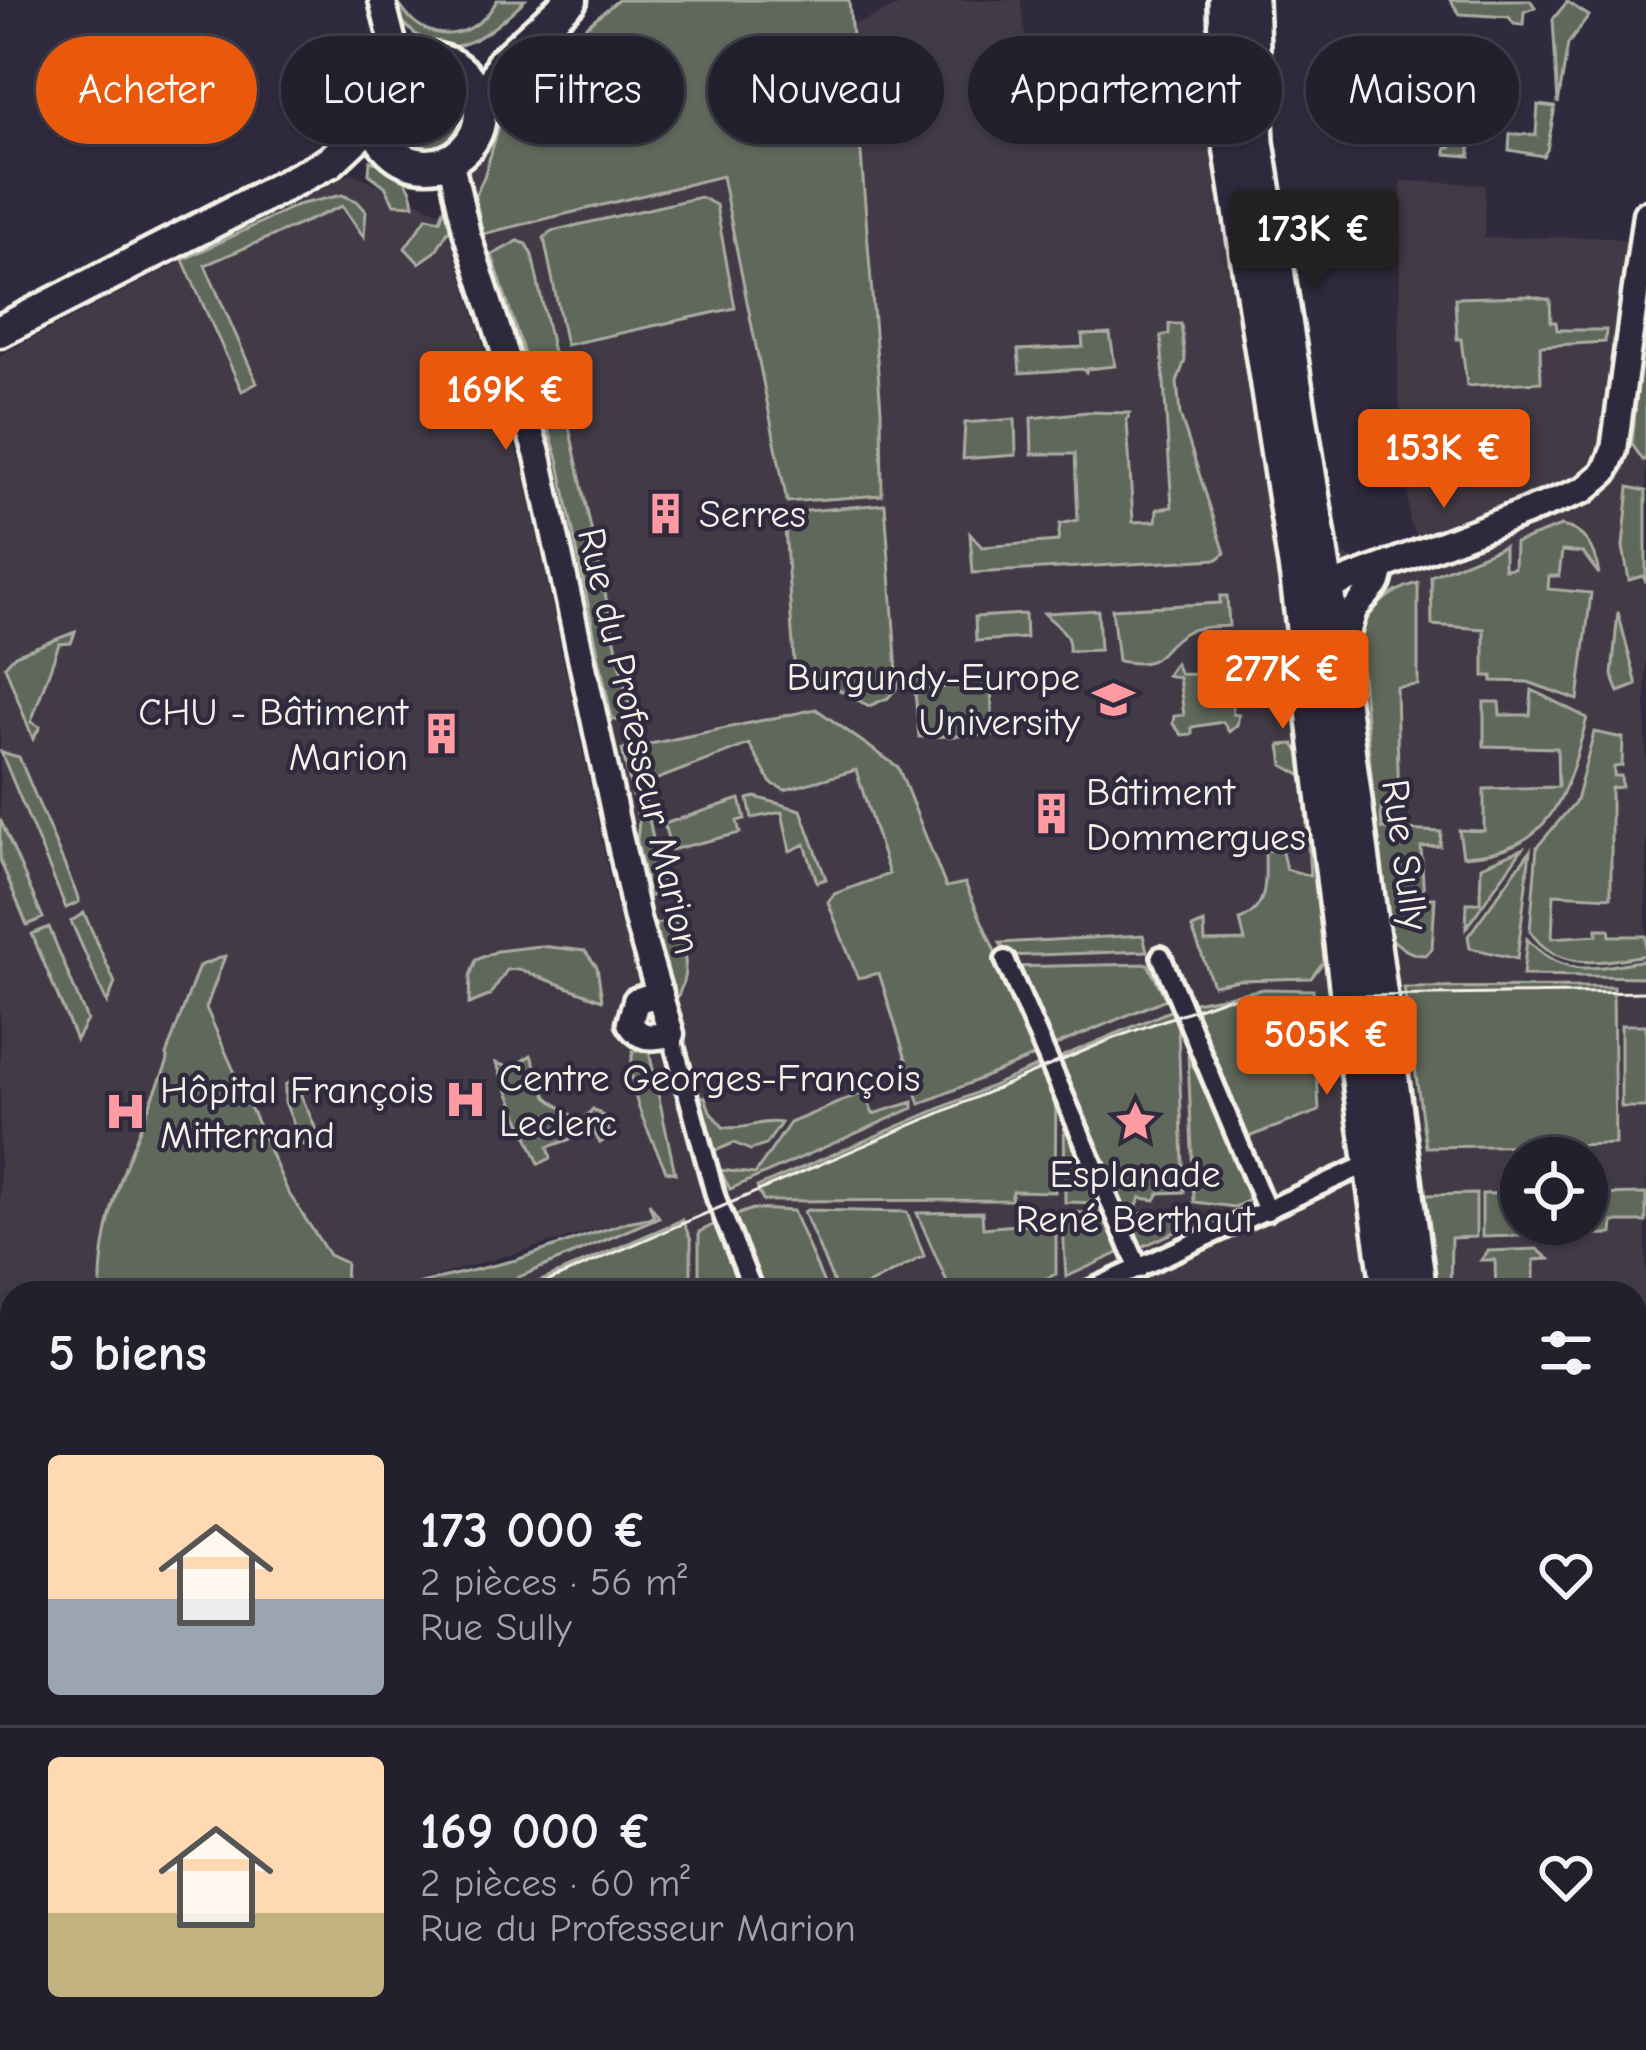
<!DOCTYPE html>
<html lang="fr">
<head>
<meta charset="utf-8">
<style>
	:root { --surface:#23202e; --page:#2b2836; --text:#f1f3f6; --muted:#a3a3aa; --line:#403e4a; --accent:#ea580c }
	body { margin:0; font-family:"Comic Neue",sans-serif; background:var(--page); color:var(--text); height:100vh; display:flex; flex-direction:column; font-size:45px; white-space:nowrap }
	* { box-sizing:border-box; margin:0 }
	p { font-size:39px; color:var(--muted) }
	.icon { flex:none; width:66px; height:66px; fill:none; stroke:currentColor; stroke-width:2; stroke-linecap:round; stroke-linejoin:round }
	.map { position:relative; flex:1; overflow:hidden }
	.sheet { position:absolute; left:0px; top:1281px; width:1647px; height:771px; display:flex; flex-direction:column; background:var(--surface); border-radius:36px 36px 0 0; box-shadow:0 3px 9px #0004,0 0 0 3px var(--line) }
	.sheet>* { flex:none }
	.top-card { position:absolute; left:36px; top:36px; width:1575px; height:108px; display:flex; gap:24px }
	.buttons { position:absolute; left:1500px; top:1137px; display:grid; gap:24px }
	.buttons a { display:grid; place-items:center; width:108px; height:108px; border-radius:50%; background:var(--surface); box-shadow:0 3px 9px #0004,0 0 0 3px var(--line); font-size:60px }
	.price { position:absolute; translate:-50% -102px; padding:0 27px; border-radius:12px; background:var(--accent); color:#fff; font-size:39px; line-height:78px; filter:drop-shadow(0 3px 6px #0008) }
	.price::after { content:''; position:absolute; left:50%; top:72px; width:36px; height:27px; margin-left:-18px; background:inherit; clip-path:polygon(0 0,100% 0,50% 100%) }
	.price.selected { background:#222; color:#fff }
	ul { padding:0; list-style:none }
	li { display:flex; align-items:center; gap:36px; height:300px; padding:0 48px }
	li+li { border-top:3px solid var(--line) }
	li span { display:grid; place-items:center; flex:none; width:336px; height:240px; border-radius:12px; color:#555 }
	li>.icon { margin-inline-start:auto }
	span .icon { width:144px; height:144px; fill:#fffc; stroke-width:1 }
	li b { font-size:51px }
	h2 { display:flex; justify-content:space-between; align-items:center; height:144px; padding:0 48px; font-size:51px }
	.tag { padding:0 42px; border-radius:54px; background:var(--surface); box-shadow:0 3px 9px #0004,0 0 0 3px var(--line); font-size:42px; line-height:108px }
	.tag.selected { background:var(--accent); color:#fff }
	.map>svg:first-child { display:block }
</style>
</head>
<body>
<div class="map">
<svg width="1646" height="2050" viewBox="0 0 1646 2050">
	<rect width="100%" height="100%" fill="#2f2a3d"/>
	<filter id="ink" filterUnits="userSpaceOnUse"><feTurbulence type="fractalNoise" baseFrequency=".00833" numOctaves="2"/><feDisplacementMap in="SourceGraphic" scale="24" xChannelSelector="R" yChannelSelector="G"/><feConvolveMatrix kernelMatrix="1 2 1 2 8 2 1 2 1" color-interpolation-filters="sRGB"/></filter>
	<g filter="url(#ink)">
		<path fill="#423a46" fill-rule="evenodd" d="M 912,0 L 1021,0 L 1038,144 L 1217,136 L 1323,544 L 1361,563 L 1421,543 L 1410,523 L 1398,387 L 1401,181 L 1485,184 L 1484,238 L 1611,237 L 1646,248 L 1646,1521 L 1635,1521 L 1635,1293 L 476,1293 L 629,1220 L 378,1293 L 12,1293 L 12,2040 L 275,2040 L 252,2050 L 0,2050 L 0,355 L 353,173 L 442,213 L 523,470 L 614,899 L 633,953 L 600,774 L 463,180 L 522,90 L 861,22 ZM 1521,1158 L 1587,1158 L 1587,1224 L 1521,1224 Z"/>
		<path fill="#5f675a" stroke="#aaaca1" stroke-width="3" d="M 497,0 L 525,0 C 483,40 442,74 397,15 L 401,7 C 427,46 475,42 497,0 Z
			M 618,0 L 849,0 L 881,410 L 882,495 L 787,502 L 722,176 L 483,234 L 475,196 L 484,177 L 510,88 Z
			M 1450,0 L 1530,0 L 1535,7 L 1524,12 L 1523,25 L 1514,24 L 1509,17 L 1460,14 Z
			M 1567,2 L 1589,16 L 1568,44 L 1558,104 L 1553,19 Z
			M 1444,56 L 1445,85 L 1401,84 L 1400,71 Z
			M387 113a39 39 0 1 1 78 0a39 39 0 1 1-78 0Z
			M 1399,91 L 1452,95 L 1451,109 L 1474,135 L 1470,139 L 1470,156 L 1446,154 L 1446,148 L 1451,147 L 1451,115 L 1399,110 Z
			M 1538,105 L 1555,107 L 1547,150 L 1543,156 L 1509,150 L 1510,134 L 1536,135 Z
			M 370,161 C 395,166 412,180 414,205 L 394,204 L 385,186 L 369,174 Z
			M 342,195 L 357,201 L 366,211 L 364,237 L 342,206 L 205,265 L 257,383 L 242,391 L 183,260 L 297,205 Z
			M 700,197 L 716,205 L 735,308 L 566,345 L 544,238 L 552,231 Z
			M 446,204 L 453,223 L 435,252 L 419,263 L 405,248 L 427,217 L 440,220 Z
			M 518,241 L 526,244 L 532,255 L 631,714 L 620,721 L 612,719 L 558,459 L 492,255 Z
			M 1529,296 L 1550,300 L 1551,322 L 1556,322 L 1557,330 L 1606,330 L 1605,342 L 1540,346 L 1541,382 L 1467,386 L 1461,339 L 1457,339 L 1455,298 Z
			M 1646,305 L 1646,460 L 1643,460 L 1632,444 Z
			M 1169,324 L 1181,324 L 1185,360 L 1177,382 L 1180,415 L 1225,553 L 1218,559 L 973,573 L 970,534 L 982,547 L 1058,541 L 1060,524 L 1078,520 L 1075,454 L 1032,454 L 1031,418 L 1087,412 L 1130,413 L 1127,420 L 1133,522 L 1156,521 L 1157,509 L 1172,507 L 1161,336 L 1169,334 Z
			M 1110,334 L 1115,366 L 1087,369 L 1086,372 L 1082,369 L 1020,373 L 1018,350 L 1083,347 L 1082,335 Z
			M 1015,419 L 1016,455 L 963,459 L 965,423 Z
			M 1629,487 L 1646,491 L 1646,582 L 1643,576 L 1629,580 L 1623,547 Z
			M 885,504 L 898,686 L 888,698 L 869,706 L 820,680 L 795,676 L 784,513 Z
			M 1561,526 C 1586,530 1595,550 1599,574 L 1583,553 L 1562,551 L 1559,576 L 1549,576 L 1548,589 L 1591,593 L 1578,700 L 1528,682 L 1492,681 L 1492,676 L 1484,676 L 1484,629 L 1432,625 L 1431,576 L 1504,546 L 1504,569 L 1514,568 L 1515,543 Z
			M 1418,583 L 1418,685 L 1396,687 L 1399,810 L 1381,810 L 1382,829 L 1441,832 L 1440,846 L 1421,847 L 1424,898 L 1435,898 L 1432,949 L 1426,955 C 1406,955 1400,945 1386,934 L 1359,644 C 1364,612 1387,591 1418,583 Z
			M 1220,596 L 1227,596 L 1229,626 C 1217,627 1200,626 1188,631 C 1155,647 1168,670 1118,661 L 1112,609 L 1220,603 Z
			M 1098,610 L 1100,650 L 1069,651 C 1071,632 1056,626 1044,613 Z
			M 1618,612 L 1637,685 L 1619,692 L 1612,675 Z
			M 1025,614 L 1026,638 L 976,641 L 975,617 Z
			M 75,632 L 71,643 L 59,644 L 31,722 L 40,727 L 33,739 L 5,666 L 15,655 Z
			M 1223,662 L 1234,672 L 1228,675 L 1233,714 L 1239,715 L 1237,725 L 1229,732 L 1223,722 L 1192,727 L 1192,734 L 1182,735 L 1173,724 L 1174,716 L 1184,715 L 1179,678 L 1167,675 L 1175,663 L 1180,674 L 1223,675 Z
			M 919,676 L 921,688 L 991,686 L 993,735 L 919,737 L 914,680 Z
			M 1532,690 L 1587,718 C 1567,793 1553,852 1463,856 L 1459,830 L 1484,831 L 1484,789 L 1558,787 L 1557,748 L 1484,746 L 1484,702 L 1499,702 L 1500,715 L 1530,715 Z
			M 816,709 L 898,767 L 946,887 L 965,883 L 1040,1054 L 920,1104 L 879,973 L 858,978 L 828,902 L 834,894 L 889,874 L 856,770 L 785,790 L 771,783 L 749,744 L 642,785 L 665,897 L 649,896 L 637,840 L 639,821 L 622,750 Z
			M 1594,732 L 1623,738 L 1622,766 L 1614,767 L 1614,776 L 1621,776 L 1622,787 L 1611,788 L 1611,897 L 1554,894 L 1552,938 L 1597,935 L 1597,929 L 1609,929 L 1610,936 L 1646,936 L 1646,955 C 1602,962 1558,973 1530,931 L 1537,847 L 1576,801 Z
			M 1294,744 L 1307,765 L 1327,957 L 1311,978 L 1239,980 L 1213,985 L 1192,928 L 1204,923 L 1205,942 L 1245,941 L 1240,920 C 1270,907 1265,879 1265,851 L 1281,849 L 1286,869 L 1310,876 L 1304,777 L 1283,765 L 1280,745 Z
			M 1,752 L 19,757 L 77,895 L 79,902 L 66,908 Z
			M 755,797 L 801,810 L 826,879 L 817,882 L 805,844 L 790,851 L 782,812 L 752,818 L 748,799 Z
			M 740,799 L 745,819 L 737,821 L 740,833 L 671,850 L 664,824 Z
			M 0,819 L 43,918 L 27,925 L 0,860 Z
			M 1522,849 L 1466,928 L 1467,903 L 1480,903 L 1481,866 Z
			M 1530,851 L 1517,959 L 1470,948 L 1468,936 Z
			M 84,913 L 115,983 L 107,1003 L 71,921 Z
			M 675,921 C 687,951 691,976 673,1005 L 655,924 Z
			M 49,927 L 87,1020 L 76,1040 L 32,934 Z
			M 1143,935 L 1147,951 L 1008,956 L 1000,943 Z
			M 1527,939 C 1566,980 1595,968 1646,960 L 1646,977 L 1523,975 Z
			M 540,946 L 585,951 L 597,967 L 602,1000 L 518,969 L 507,970 L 489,996 L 469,1004 L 470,976 L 476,960 L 497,951 Z
			M 225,956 L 206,1008 L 288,1192 L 329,1255 L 346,1263 L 345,1280 L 353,1292 L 356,1282 L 404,1287 L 516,1260 L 627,1222 L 654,1217 L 649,1203 L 659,1217 L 482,1293 L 101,1293 C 98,1214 139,1133 168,1061 L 166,1055 L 199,966 Z
			M 1148,964 L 1166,999 L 1049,1048 L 1008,967 Z
			M 1613,987 L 1615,1144 L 1426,1147 L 1404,988 Z
			M 1264,989 L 1313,990 L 1319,1111 L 1248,1137 L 1241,1119 L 1235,1120 L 1184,1004 Z
			M 1172,1010 L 1178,1028 L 1184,1192 L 1159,1193 L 1155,1200 L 1140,1198 L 1137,1206 L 1118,1205 L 1056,1059 Z
			M 1621,1025 L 1646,1025 L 1646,1107 L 1621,1107 Z
			M 633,1051 L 649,1051 L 675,1173 L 666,1171 C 650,1132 625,1094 633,1051 Z
			M 1188,1054 L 1254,1198 L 1234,1207 L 1194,1202 Z
			M 531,1055 L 547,1097 L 580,1122 L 593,1109 L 606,1118 L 610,1137 L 600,1143 L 593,1131 L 548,1147 L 551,1158 L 539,1164 L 496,1063 L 511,1068 Z
			M 1043,1064 L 1056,1090 L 1055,1192 L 1013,1191 L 1011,1200 L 763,1201 L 757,1187 Z
			M 294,1079 L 322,1143 L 302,1145 L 285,1102 L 285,1085 Z
			M 864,1092 L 873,1114 L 913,1102 L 913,1108 L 730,1189 L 720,1170 L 755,1174 L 790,1123 Z
			M 693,1096 L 705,1097 L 710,1111 L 723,1127 C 746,1131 761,1119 781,1123 L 766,1145 L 750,1150 L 734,1143 L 710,1153 Z
			M 1064,1106 L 1104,1203 L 1065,1202 Z
			M 1521,1193 L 1521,1224 L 1558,1224 L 1558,1235 L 1482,1237 L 1482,1194 Z
			M 1476,1194 L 1476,1237 L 1451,1238 L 1450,1293 L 1433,1293 L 1425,1195 Z
			M 1646,1194 L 1646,1222 L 1613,1222 L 1612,1234 L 1565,1235 L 1565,1224 L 1587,1224 L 1587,1195 Z
			M 753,1209 L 793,1211 L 828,1293 L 762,1293 L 730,1217 Z
			M 807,1210 L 907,1212 L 924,1256 L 852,1293 L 838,1293 L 804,1212 Z
			M 1027,1211 L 1056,1214 L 1056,1274 L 1013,1293 L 952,1293 L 917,1213 L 982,1212 L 983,1228 L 1027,1224 Z
			M 1062,1212 L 1110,1214 L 1125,1250 L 1066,1277 Z
			M 1188,1213 L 1186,1227 L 1137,1249 L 1121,1214 Z
			M 682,1220 L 691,1240 L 691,1293 L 513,1293 Z
			M 715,1224 L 745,1293 L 699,1293 L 699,1232 Z
			M 1537,1249 L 1549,1259 L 1534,1260 L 1534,1293 L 1496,1293 L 1495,1260 L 1481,1260 L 1488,1251 Z"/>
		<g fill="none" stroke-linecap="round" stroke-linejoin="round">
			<defs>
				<path id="pedestrian" d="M 1161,956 L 1267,1211
					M 1005,960 L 1139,1269
					M 671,1034 L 716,1198 L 754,1293
					M 1083,1293 L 1372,1162"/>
				<path id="minor" d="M 382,0 L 399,66
					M 450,159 L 467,234 L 538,456 L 637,919 L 671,1034 C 652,1037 641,1041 630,1023 L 636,1001 L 660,993
					M 1316,599 L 1326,588 L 1584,490 L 1605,472 L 1614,450 L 1646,214
					M 1341,653 L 1354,610 L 1378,582 L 1382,567
					M 1635,1719 L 1646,1719
					M 397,2040 L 402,2050
					M 740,2040 L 745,2050
					M 973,2040 L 977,2050
					M 1197,2040 L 1202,2050
					M 1396,2040 L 1401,2050
					M 1151,2050 L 1174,2040"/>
				<path id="tertiary" d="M374 112a53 53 0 1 1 106 0a53 53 0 1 1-106 0Z
					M 480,112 L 502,63 L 571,0
					M 0,331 L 330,162 L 363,131 L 374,105"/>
				<path id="secondary" d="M 1226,0 L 1229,133 L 1298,578 L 1350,1010 L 1390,1293
					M 1250,0 L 1256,142 L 1326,588 L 1419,1293
					M 1635,1551 L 1646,1549
					M 1635,1927 L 1646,1953
					M 340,2050 L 363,2040"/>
			</defs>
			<use href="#pedestrian" stroke="#f4f1e8" stroke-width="26"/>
			<use href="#minor" stroke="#f4f1e8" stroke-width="33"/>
			<use href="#tertiary" stroke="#f4f1e8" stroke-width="39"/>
			<use href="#secondary" stroke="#f4f1e8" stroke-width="42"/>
			<use href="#pedestrian" stroke="#2f2a3d" stroke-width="16"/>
			<use href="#minor" stroke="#2f2a3d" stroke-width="24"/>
			<use href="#tertiary" stroke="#2f2a3d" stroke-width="30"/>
			<use href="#secondary" stroke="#2f2a3d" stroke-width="33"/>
			<path stroke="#f4f1e8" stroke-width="3" d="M 521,1293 L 1114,1038 L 1226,998 L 1646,992
				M 282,2050 L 306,2040"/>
		</g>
	</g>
	<defs>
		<symbol id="building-bare" viewBox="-9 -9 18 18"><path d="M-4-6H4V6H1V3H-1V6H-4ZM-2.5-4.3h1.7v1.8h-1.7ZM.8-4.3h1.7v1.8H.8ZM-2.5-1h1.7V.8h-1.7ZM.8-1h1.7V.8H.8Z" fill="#ff9aa2" stroke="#2f2a3d" stroke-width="2.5" paint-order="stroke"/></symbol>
		<symbol id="university-bare" viewBox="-9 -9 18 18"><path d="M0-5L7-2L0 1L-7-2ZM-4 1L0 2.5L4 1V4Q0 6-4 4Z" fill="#ff9aa2" stroke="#2f2a3d" stroke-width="2.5" paint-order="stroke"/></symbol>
		<symbol id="hospital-bare" viewBox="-9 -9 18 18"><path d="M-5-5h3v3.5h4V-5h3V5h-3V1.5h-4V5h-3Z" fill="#ff9aa2" stroke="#2f2a3d" stroke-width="2.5" paint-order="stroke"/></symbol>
		<symbol id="sight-bare" viewBox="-9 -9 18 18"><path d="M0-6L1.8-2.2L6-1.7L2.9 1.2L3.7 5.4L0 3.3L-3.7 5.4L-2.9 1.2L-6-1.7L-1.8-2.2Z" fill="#ff9aa2" stroke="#2f2a3d" stroke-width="2.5" paint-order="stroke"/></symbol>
	</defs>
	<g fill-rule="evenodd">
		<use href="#building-bare" x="636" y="484" width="59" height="59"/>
		<use href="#university-bare" x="1084" y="670" width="59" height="59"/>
		<use href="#building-bare" x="412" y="704" width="59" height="59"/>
		<use href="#building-bare" x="1022" y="784" width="59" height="59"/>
		<use href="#hospital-bare" x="436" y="1070" width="59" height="59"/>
		<use href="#hospital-bare" x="96" y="1082" width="59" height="59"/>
		<use href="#sight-bare" x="1106" y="1092" width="59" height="59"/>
	</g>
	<g text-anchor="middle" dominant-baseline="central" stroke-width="9" stroke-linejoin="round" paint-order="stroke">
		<g font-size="39" fill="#f4f1e8" stroke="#2f2a3d" text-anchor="start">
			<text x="699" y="514">Serres</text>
			<text x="1080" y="677" text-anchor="end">Burgundy-Europe<tspan x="1080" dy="45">University</tspan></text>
			<text x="408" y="712" text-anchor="end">CHU - Bâtiment<tspan x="408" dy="45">Marion</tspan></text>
			<text x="1086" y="792">Bâtiment<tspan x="1086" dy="45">Dommergues</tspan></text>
			<text x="499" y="1078">Centre Georges-François<tspan x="499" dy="45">Leclerc</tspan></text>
			<text x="160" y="1090">Hôpital François<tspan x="160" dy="45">Mitterrand</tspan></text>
			<text x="1135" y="1174" text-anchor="middle">Esplanade<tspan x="1135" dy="45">René Berthaut</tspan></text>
		</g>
		<g font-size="39" fill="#f4f1e8" stroke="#2f2a3d">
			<text transform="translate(639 741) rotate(77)">Rue du Professeur Marion</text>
			<text transform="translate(1405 855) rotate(82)">Rue Sully</text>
		</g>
	</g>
</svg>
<div class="buttons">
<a><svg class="icon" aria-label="locate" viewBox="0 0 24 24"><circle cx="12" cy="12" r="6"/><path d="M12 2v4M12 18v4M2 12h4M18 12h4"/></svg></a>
</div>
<b class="price selected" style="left:1314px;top:292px">173K €</b>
<b class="price" style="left:506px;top:453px">169K €</b>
<b class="price" style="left:1444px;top:511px">153K €</b>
<b class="price" style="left:1283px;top:732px">277K €</b>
<b class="price" style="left:1327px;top:1098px">505K €</b>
<div class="top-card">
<a class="tag selected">Acheter</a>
<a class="tag">Louer</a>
<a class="tag">Filtres</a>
<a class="tag">Nouveau</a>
<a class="tag">Appartement</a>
<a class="tag">Maison</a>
</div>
<section class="sheet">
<h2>5 biens<svg class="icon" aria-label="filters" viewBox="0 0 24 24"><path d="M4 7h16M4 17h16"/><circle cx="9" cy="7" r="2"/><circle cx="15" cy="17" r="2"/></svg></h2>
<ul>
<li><span style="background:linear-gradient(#ffd9b3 60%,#9aa5b1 0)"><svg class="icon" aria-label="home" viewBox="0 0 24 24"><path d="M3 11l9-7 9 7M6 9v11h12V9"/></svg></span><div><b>173 000 €</b><p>2 pièces · 56 m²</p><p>Rue Sully</p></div><svg class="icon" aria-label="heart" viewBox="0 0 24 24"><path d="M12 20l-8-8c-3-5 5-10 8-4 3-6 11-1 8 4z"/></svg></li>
<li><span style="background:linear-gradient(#ffd9b3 65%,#c2b280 0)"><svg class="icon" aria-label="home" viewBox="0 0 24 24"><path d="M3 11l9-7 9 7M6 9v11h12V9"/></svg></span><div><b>169 000 €</b><p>2 pièces · 60 m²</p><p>Rue du Professeur Marion</p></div><svg class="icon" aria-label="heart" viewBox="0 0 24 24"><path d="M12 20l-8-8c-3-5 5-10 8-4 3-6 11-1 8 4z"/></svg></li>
</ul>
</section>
</div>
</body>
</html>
